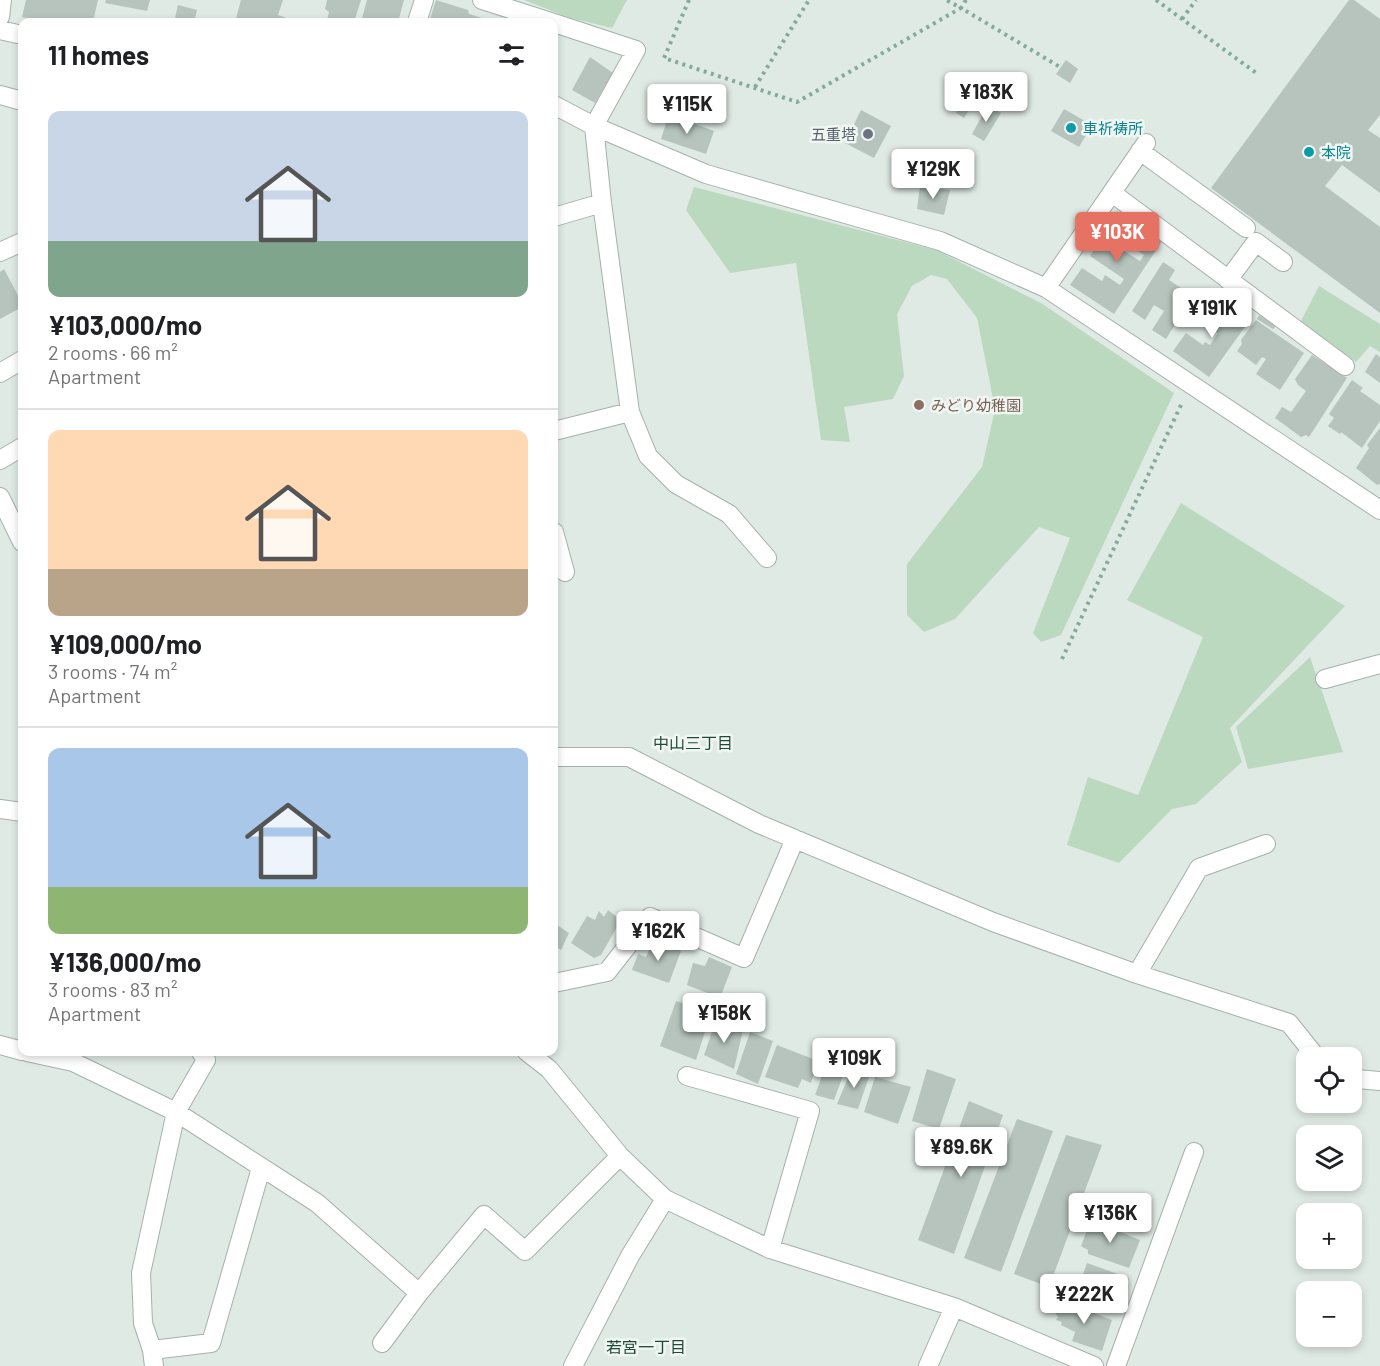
<!DOCTYPE html>
<html lang="en">
<head>
<meta charset="utf-8">
<style>
	:root { --surface:#fff; --page:#f2f2f2; --text:#202124; --muted:#757577; --line:#e0e0e0; --accent:#e67263 }
	body { margin:0; font-family:Barlow,"Noto Sans JP",sans-serif; background:var(--page); color:var(--text); height:100vh; display:flex; flex-direction:column; font-size:22px; white-space:nowrap }
	* { box-sizing:border-box; margin:0 }
	p { font-size:20px; color:var(--muted) }
	.icon { flex:none; width:33px; height:33px; fill:none; stroke:currentColor; stroke-width:2; stroke-linecap:round; stroke-linejoin:round }
	.map { position:relative; flex:1; overflow:hidden }
	.details { position:absolute; left:18px; top:18px; width:540px; height:1038px; display:flex; flex-direction:column; background:var(--surface); border-radius:12px; box-shadow:0 3px 9px #0003 }
	.details>* { flex:none }
	.fabs { position:absolute; left:1296px; top:1047px; display:grid; gap:12px }
	.fabs a { display:grid; place-items:center; width:66px; height:66px; border-radius:12px; background:var(--surface); box-shadow:0 3px 9px #0003; font-size:30px }
	.price { position:absolute; translate:-50% -51px; padding:0 14px; border-radius:6px; background:#fff; color:#222; font-size:20px; line-height:39px; filter:drop-shadow(0 2px 3px #0008) }
	.price::after { content:''; position:absolute; left:50%; top:36px; width:18px; height:14px; margin-left:-9px; background:inherit; clip-path:polygon(0 0,100% 0,50% 100%) }
	.price.active { background:var(--accent); color:#fff }
	ul { padding:0; list-style:none }
	li { display:grid; align-content:center; gap:12px; height:318px; padding:0 30px }
	li+li { border-top:2px solid var(--line) }
	li span { display:grid; place-items:center; height:186px; border-radius:12px; color:#555 }
	li>.icon { margin-inline-start:auto }
	span .icon { width:108px; height:108px; fill:#fffc; stroke-width:1 }
	li b { font-size:26px }
	h2 { display:flex; justify-content:space-between; align-items:center; height:72px; padding:0 30px; font-size:26px }
	.map>svg:first-child { display:block }
</style>
</head>
<body>
<div class="map">
<svg width="1380" height="1366" viewBox="0 0 1380 1366">
	<rect width="100%" height="100%" fill="#e0eae4"/>
	<path fill="#bbd9bf" d="M 524,0 L 627,0 L 612,28 L 570,18 Z
		M 694,187 L 936,250 L 1041,303 L 1174,393 L 1061,635 L 1041,642 L 1033,633 L 1070,538 L 1039,527 L 955,619 L 924,632 L 907,615 L 907,564 L 982,467 L 995,409 L 977,318 L 947,279 L 931,275 L 912,286 L 897,314 L 904,376 L 893,399 L 844,407 L 850,442 L 821,440 L 796,263 L 730,273 L 686,210 Z
		M 1319,286 L 1380,324 L 1380,352 L 1370,346 L 1356,362 L 1301,321 Z
		M 1181,503 L 1345,606 L 1230,728 L 1242,762 L 1196,804 L 1172,809 L 1119,863 L 1067,845 L 1088,777 L 1138,795 L 1203,637 L 1127,600 Z
		M 1310,657 L 1343,752 L 1248,769 L 1236,727 Z"/>
	<path fill="#b6c4bd" d="M 26,0 L 98,0 L 93,22 L 48,22 L 22,17 Z
		M 106,0 L 150,0 L 147,11 L 105,3 Z
		M 241,0 L 283,0 L 278,15 L 298,22 L 235,22 Z
		M 327,0 L 361,0 L 354,22 L 327,20 L 329,12 L 325,9 Z
		M 367,0 L 404,0 L 398,22 L 361,22 Z
		M 436,0 L 468,10 L 469,14 L 495,22 L 429,22 Z
		M 1349,0 L 1354,0 L 1380,19 L 1380,115 L 1368,130 L 1380,138 L 1380,193 L 1342,165 L 1325,186 L 1380,227 L 1380,313 L 1211,188 Z
		M 178,5 L 197,10 L 194,22 L 174,22 Z
		M 590,57 L 613,73 L 595,103 L 572,90 Z
		M 1066,60 L 1078,69 L 1070,83 L 1056,74 Z
		M 963,101 L 972,105 L 964,118 L 956,113 Z
		M 988,105 L 1001,113 L 984,141 L 972,134 Z
		M 1064,109 L 1092,125 L 1079,147 L 1051,131 Z
		M 861,110 L 891,126 L 874,158 L 845,143 Z
		M 674,116 L 714,131 L 706,154 L 661,139 L 668,117 Z
		M 920,186 L 950,190 L 944,215 L 917,209 Z
		M 1117,211 L 1162,241 L 1114,314 L 1070,285 L 1082,268 L 1102,281 L 1105,275 L 1120,285 L 1124,279 L 1090,256 L 1102,237 L 1140,261 L 1144,255 L 1105,229 Z
		M 1163,262 L 1175,270 L 1169,280 L 1193,296 L 1166,339 L 1152,330 L 1164,311 L 1154,305 L 1145,320 L 1132,311 Z
		M 4,269 L 22,303 L 22,307 L 0,319 L 0,272 Z
		M 1211,298 L 1247,324 L 1209,377 L 1173,351 L 1186,333 L 1203,345 L 1205,342 L 1210,345 L 1218,333 L 1197,318 Z
		M 1259,315 L 1276,326 L 1273,329 L 1257,319 Z
		M 1256,320 L 1304,353 L 1280,390 L 1256,374 L 1266,359 L 1262,357 L 1256,365 L 1237,351 L 1242,344 L 1241,340 Z
		M 1376,354 L 1380,357 L 1380,383 L 1365,372 Z
		M 1312,355 L 1347,378 L 1309,437 L 1306,435 L 1301,437 L 1275,418 L 1282,407 L 1291,412 L 1306,391 L 1298,385 L 1295,379 Z
		M 1352,380 L 1363,388 L 1360,391 L 1380,405 L 1380,421 L 1362,448 L 1341,432 L 1340,434 L 1328,426 L 1334,418 L 1329,414 Z
		M 1380,428 L 1380,484 L 1377,485 L 1356,468 L 1369,448 L 1367,445 Z
		M 608,910 L 621,920 L 601,955 L 594,958 L 571,943 L 587,916 L 595,920 L 599,911 L 604,917 Z
		M 554,923 L 569,933 L 561,950 L 554,946 Z
		M 653,941 L 681,951 L 669,983 L 632,970 L 638,954 L 646,957 Z
		M 709,957 L 732,967 L 720,998 L 687,985 L 693,963 L 705,966 Z
		M 676,1001 L 711,1013 L 696,1060 L 660,1046 Z
		M 716,1020 L 743,1030 L 734,1069 L 704,1055 Z
		M 750,1032 L 773,1041 L 758,1084 L 736,1074 Z
		M 777,1045 L 818,1061 L 811,1083 L 802,1079 L 798,1088 L 765,1077 Z
		M 828,1059 L 847,1065 L 834,1100 L 815,1095 Z
		M 852,1068 L 870,1074 L 858,1109 L 837,1104 Z
		M 927,1069 L 956,1079 L 939,1129 L 912,1121 Z
		M 875,1077 L 911,1087 L 898,1124 L 864,1112 Z
		M 969,1101 L 1003,1115 L 954,1254 L 918,1240 Z
		M 1017,1119 L 1053,1131 L 1001,1272 L 964,1258 Z
		M 1066,1135 L 1102,1145 L 1049,1287 L 1014,1274 Z
		M 1091,1220 L 1140,1240 L 1129,1268 L 1088,1254 L 1088,1250 L 1081,1246 Z
		M 1087,1263 L 1129,1278 L 1118,1311 L 1075,1296 Z
		M 1058,1299 L 1112,1320 L 1102,1351 L 1072,1341 L 1075,1332 L 1061,1325 L 1062,1322 L 1056,1320 L 1058,1317 L 1054,1311 Z"/>
	<g fill="none" stroke-linecap="round" stroke-linejoin="round">
		<defs>
			<path id="minor" d="M 482,0 L 551,22
				M 0,17 L 2,0
				M 417,22 L 424,0
				M 554,23 L 636,50 L 594,126 L 602,203 L 630,412 L 648,456 L 676,484 L 729,514 L 767,558
				M 0,30 L 22,35
				M 0,95 L 22,101
				M 554,105 L 594,126 L 706,174 L 940,241 L 1046,288 L 1380,510
				M 1140,151 L 1246,228
				M 1112,193 L 1345,366
				M 554,217 L 602,203
				M 0,252 L 22,242
				M 1228,280 L 1256,242 L 1283,262
				M 1046,288 L 1146,143
				M 0,373 L 22,360
				M 554,431 L 630,412
				M 0,460 L 22,447
				M 0,497 L 22,542
				M 554,532 L 565,572
				M 1325,679 L 1380,664
				M 554,757 L 629,757 L 759,824 L 993,922 L 1137,974 L 1289,1023 L 1317,1058
				M 0,809 L 22,812
				M 1137,974 L 1199,868 L 1266,844
				M 554,983 L 607,972 L 650,917 L 744,958 L 795,839
				M 0,1045 L 22,1051
				M 27,1052 L 73,1062 L 176,1112 L 317,1203 L 419,1293
				M 527,1052 L 549,1069 L 620,1156 L 665,1199 L 770,1249 L 954,1307 L 1094,1366
				M 687,1076 L 810,1111 L 770,1249
				M 1352,1076 L 1357,1079 L 1380,1081
				M 382,1343 L 419,1293 L 484,1215 L 525,1251 L 620,1156
				M 152,1350 L 211,1343 L 261,1168
				M 154,1366 L 152,1350 L 143,1323 L 141,1273 L 176,1112 L 206,1060 L 201,1052
				M 573,1366 L 630,1256 L 665,1199
				M 928,1366 L 954,1307
				M 1116,1366 L 1194,1152"/>
		</defs>
		<use href="#minor" stroke="#a4b1aa" stroke-width="20"/>
		<path stroke="#83ab99" stroke-width="4" stroke-dasharray="3 4.5" stroke-linecap="butt" d="M 689,0 L 664,58 L 797,102 L 961,8 L 946,0
			M 966,0 L 961,8 L 1060,67
			M 1156,0 L 1259,75
			M 1182,19 L 1196,0
			M 755,87 L 809,0
			M 1062,659 L 1181,405"/>
		<use href="#minor" stroke="#fff" stroke-width="18"/>
	</g>
	<g fill="#0f9aa8" stroke="#f0f7f3" stroke-width="2">
		<circle cx="1071" cy="128" r="6"/>
		<circle cx="1309" cy="152" r="6"/>
	</g>
	<circle fill="#6b7280" stroke="#f0f7f3" stroke-width="2" cx="868" cy="134" r="6"/>
	<circle fill="#8d6e63" stroke="#f0f7f3" stroke-width="2" cx="919" cy="405" r="6"/>
	<g text-anchor="middle" dominant-baseline="central" stroke-width="5" stroke-linejoin="round" paint-order="stroke">
		<g font-size="15" fill="#0d838f" stroke="#f0f7f3" text-anchor="start">
			<text x="1083" y="128">車祈祷所</text>
			<text x="1321" y="152">本院</text>
		</g>
		<g font-size="15" fill="#5b616d" stroke="#f0f7f3" text-anchor="end">
			<text x="856" y="134">五重塔</text>
		</g>
		<g font-size="15" fill="#785e54" stroke="#f0f7f3" text-anchor="start">
			<text x="931" y="405">みどり幼稚園</text>
		</g>
		<g font-size="16" fill="#20493a" stroke="#f0f7f3">
			<text x="693" y="742">中山三丁目</text>
			<text x="646" y="1346">若宮一丁目</text>
		</g>
	</g>
</svg>
<div class="fabs">
<a><svg class="icon" aria-label="locate" viewBox="0 0 24 24"><circle cx="12" cy="12" r="6"/><path d="M12 2v4M12 18v4M2 12h4M18 12h4"/></svg></a>
<a><svg class="icon" aria-label="layers" viewBox="0 0 24 24"><path d="M12 4l9 5-9 5-9-5zM3 14l9 5 9-5"/></svg></a>
<a>+</a>
<a>−</a>
</div>
<b class="price" style="left:986px;top:123px">¥183K</b>
<b class="price" style="left:687px;top:135px">¥115K</b>
<b class="price" style="left:933px;top:200px">¥129K</b>
<b class="price active" style="left:1117px;top:263px">¥103K</b>
<b class="price" style="left:1212px;top:339px">¥191K</b>
<b class="price" style="left:658px;top:962px">¥162K</b>
<b class="price" style="left:724px;top:1044px">¥158K</b>
<b class="price" style="left:854px;top:1089px">¥109K</b>
<b class="price" style="left:961px;top:1178px">¥89.6K</b>
<b class="price" style="left:1110px;top:1244px">¥136K</b>
<b class="price" style="left:1084px;top:1325px">¥222K</b>
<section class="details">
<h2>11 homes<svg class="icon" aria-label="filters" viewBox="0 0 24 24"><path d="M4 7h16M4 17h16"/><circle cx="9" cy="7" r="2"/><circle cx="15" cy="17" r="2"/></svg></h2>
<ul>
<li><span style="background:linear-gradient(#c9d6e8 70%,#7fa58c 0)"><svg class="icon" aria-label="home" viewBox="0 0 24 24"><path d="M3 11l9-7 9 7M6 9v11h12V9"/></svg></span><div><b>¥103,000/mo</b><p>2 rooms · 66 m²</p><p>Apartment</p></div></li>
<li><span style="background:linear-gradient(#ffd9b3 75%,#b9a48a 0)"><svg class="icon" aria-label="home" viewBox="0 0 24 24"><path d="M3 11l9-7 9 7M6 9v11h12V9"/></svg></span><div><b>¥109,000/mo</b><p>3 rooms · 74 m²</p><p>Apartment</p></div></li>
<li><span style="background:linear-gradient(#a9c7e8 75%,#8fb573 0)"><svg class="icon" aria-label="home" viewBox="0 0 24 24"><path d="M3 11l9-7 9 7M6 9v11h12V9"/></svg></span><div><b>¥136,000/mo</b><p>3 rooms · 83 m²</p><p>Apartment</p></div></li>
</ul>
</section>
</div>
</body>
</html>
